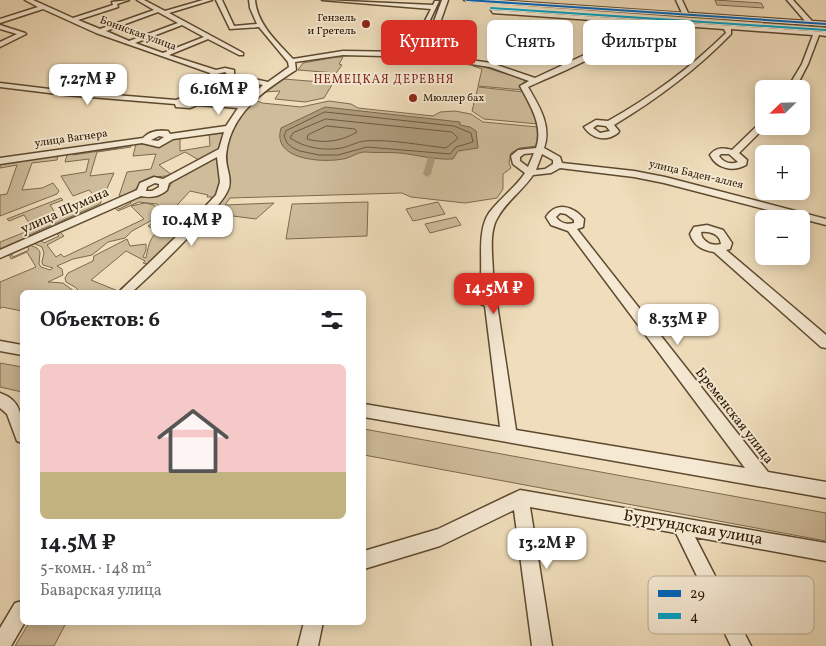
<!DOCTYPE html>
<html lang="ru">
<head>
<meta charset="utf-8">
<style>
	:root { --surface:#fff; --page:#f6f6f6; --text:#202124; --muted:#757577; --line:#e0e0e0; --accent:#d93025 }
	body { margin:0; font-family:Vollkorn,serif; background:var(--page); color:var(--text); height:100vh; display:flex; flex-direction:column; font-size:19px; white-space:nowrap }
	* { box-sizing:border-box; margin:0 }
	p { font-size:16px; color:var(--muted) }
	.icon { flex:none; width:28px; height:28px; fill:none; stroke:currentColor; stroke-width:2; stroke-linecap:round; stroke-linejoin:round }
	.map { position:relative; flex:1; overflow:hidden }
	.panel { position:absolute; left:20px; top:290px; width:346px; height:335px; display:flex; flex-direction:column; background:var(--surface); border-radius:8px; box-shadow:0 2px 12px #0003 }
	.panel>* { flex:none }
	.hud { position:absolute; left:381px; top:20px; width:369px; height:45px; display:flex; gap:10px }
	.needle { width:32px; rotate:247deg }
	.buttons { position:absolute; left:755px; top:80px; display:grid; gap:10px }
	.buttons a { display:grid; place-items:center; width:55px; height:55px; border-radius:8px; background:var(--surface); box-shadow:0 2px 12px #0003; font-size:25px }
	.price { position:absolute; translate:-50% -42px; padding:0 11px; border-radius:10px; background:#fff; color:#222; font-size:16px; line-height:32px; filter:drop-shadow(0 1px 2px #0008) }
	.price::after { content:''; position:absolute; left:50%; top:30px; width:15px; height:11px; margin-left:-8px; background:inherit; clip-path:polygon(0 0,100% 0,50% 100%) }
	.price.selected { background:var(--accent); color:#fff }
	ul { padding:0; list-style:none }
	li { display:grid; align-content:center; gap:10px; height:265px; padding:0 20px }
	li+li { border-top:1px solid var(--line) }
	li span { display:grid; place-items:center; height:155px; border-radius:8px; color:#555 }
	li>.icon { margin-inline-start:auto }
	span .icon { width:90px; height:90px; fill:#fffc; stroke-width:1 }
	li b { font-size:21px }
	h2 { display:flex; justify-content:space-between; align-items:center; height:60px; padding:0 20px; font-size:21px }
	.chip { padding:0 18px; border-radius:8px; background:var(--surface); box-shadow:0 2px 12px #0003; font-size:18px; line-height:45px }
	.chip.selected { background:var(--accent); color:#fff }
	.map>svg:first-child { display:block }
</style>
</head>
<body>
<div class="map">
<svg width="826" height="646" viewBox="0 0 826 646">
	<rect width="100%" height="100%" fill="#efddbb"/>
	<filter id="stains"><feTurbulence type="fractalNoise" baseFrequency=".004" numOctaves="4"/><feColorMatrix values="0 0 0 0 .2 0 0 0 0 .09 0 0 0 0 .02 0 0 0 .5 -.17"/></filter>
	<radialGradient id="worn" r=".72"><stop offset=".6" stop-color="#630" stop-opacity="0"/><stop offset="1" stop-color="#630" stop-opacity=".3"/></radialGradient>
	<path fill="#cebc9b" stroke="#7d6a4e" d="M 715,0 L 761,3 L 764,8 L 717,5 Z
		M 763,22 L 826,27 L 826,32 L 767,28 Z
		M 336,57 L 343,57 L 339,64 L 342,65 L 336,73 L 298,70 L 303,63 Z
		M 474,64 L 526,80 L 521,85 L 523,90 L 478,86 L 482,69 L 473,66 Z
		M 284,79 L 333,83 L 324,98 L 305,102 L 275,99 L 280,91 L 265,92 Z
		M 478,87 L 524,92 L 535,112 L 538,124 L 484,119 L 472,111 Z
		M 255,100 L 262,103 L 301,107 L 329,101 L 351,104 L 358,108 L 433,116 L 440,112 L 455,111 L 471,114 L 483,122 L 538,127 L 537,146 L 520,148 L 511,153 L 509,163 L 511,168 L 503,174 L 503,189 L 497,198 L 465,203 L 411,197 L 402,193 L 230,198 L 225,205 L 274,203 L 256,219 L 210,213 L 229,188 C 230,177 227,167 227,156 C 226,136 240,112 255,100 Z
		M 225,131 L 220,149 L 199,160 L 185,152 L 159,165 L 172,175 C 163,177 153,176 145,180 C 134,186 136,197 119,196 L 127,172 L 151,169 L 156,154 L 133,156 L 136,144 C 143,142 148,147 157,146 C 166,145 171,139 180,136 L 180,151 L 210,146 L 209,132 Z
		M 131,144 L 131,147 L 97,152 L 90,176 L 114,173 L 100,204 L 27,236 L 29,240 L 0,250 L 0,242 L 33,229 L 24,215 L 9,221 L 7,219 L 61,198 L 63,200 L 50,205 L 58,217 L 99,201 L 89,190 L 73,196 L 61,176 L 86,172 L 89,159 L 65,162 L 67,155 L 73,152 L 73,155 L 119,148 L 120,145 Z
		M 58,155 L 57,160 L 32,163 L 22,190 L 42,188 L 53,183 L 59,191 L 57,194 L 0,216 L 0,195 L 7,194 L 17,165 L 0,168 L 0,163 Z
		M 214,157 L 218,157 L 222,187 L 212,202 L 210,201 L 212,197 L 207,197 L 208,195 L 190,191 L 169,214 L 194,218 L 204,210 L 146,271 L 142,269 L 147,264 L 143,263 L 145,261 L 126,251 L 91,280 L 118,291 L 130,280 L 133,281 L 121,292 L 80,292 L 75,287 L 66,282 L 65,278 L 68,273 L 93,261 L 94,256 L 127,239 L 130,246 L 146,244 L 146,250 L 143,257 L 146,258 C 151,226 161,231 186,218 L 157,231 L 148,226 L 158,219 L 162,212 L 157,204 L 139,202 L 118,211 L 114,207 L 116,206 L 119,209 L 131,203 L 128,200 C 140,196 153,199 163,194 C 170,190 170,183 175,179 C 187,171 201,165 214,157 Z
		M 368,202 L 367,236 L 286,239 L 292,204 Z
		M 438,202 L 445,214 L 413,221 L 406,209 Z
		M 145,203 L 154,205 L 157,209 L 158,213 L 154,219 L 132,231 L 125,238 L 108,242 L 92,255 L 73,259 L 57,266 L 62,269 L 63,275 L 48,282 L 63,283 L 75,292 L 22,292 L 22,311 L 2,307 L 0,309 L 0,282 L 36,267 L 27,252 L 11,259 L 9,254 L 11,253 L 13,257 L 29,250 L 27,246 L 30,245 L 37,248 L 40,252 L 39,264 L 41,267 L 50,270 L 53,268 L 43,265 L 42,262 L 44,253 L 42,247 L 33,243 L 41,240 L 44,243 L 59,236 L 56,233 L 59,231 L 64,236 L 47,245 L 56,257 L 61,254 L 64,257 L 144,219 L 131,206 Z
		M 456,217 L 461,225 L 430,233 L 425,224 Z
		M 0,363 L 22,367 L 22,392 L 0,387 Z
		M 364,429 L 826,513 L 826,541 L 364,455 Z
		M 29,623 L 29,622 L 66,623 L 54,646 L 15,646 Z"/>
	<path fill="#ad9a7b" stroke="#79664a" d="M 325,107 L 460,122 L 460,125 L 470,127 L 476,131 L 478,148 L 458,151 L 453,159 C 434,160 418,155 400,153 C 388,152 376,153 365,152 C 357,152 351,158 343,159 C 322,163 271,160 281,128 Z"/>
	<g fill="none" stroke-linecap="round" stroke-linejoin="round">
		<path stroke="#6c593e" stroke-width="1" d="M 325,112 L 454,126 L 471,133 L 473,142 L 456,147 L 450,154 L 367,147 L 338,155 L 319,155 L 300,151 L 293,148 L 287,143 L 284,136 L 286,131 Z
			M 326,119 L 452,132 L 458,138 L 446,148 C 419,145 391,139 364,141 C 357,142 350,146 342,148 C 324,151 305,148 290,138 L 293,133 Z
			M 327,126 L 355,129 L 357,132 C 342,141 324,144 307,139 L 308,135 Z"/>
		<path fill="#ad9a7b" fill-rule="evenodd" d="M 428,157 L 435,159 L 431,174 L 427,177 L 423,174 Z"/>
		<defs>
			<path id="street" d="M 25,0 L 33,0 L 73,18 L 113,5 L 112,2 L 129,0 L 117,4 L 118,7 L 78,20 L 100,29 L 154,10 L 137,0 L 144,0 L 165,11 L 203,0 L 212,0 L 169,13 L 243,53 L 243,55 L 239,55 L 208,39 L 169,55 L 216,70 L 225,68 L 234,70 L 234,75 L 268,82 L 289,67 L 288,62 L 259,27 L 230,29 L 216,0 L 222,0 L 234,26 L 257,24 L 250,8 L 249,0 L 255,0 C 257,24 277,42 293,59 L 343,51 L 409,52 L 431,9 L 322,0 L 433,5 L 435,1 L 439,1 L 415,52 L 422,53 L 442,0 L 448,0 L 429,54 L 491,63 L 535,78 L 597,49 L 634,23 L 493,13 L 491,10 L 826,32 L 826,36 L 819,35 L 808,64 L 795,89 L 787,89 L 802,64 L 813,35 L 731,29 L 731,34 C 696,70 657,99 614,125 L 619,131 L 618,133 C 606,142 592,139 584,127 L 596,120 L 608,121 C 651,97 690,68 726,33 L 724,29 L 640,23 C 608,54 568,69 528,87 C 539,106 552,126 544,148 L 560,157 L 562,163 L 634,171 L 665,177 L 826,219 L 826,225 L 664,183 L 634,177 L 560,168 L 551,173 L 533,175 C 523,190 506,202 498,217 C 488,232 493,258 493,275 L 503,279 L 510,291 L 504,302 L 497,304 L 516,430 L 745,468 L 568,231 L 551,225 L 546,217 C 556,201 573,206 584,219 L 583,227 L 577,229 L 768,472 L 826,482 L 826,498 L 364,417 L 364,404 L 500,427 L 485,306 L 470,299 L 465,287 L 471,278 L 481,274 C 482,256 478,229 489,213 C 500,198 515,188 525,173 L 513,164 L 511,156 L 518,150 L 536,148 C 544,126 530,105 520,86 L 529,81 L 490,67 L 425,57 L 343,55 L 295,62 L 296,70 C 263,91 230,114 226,155 C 225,168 234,180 227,192 C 222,202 213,211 205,219 C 182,245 157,269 132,292 L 119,292 L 181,232 L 216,195 L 220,182 L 217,157 L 169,183 L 167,190 C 159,197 151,198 141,196 L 0,258 L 0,250 L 137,190 L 140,183 L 154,177 L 163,179 L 219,149 L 224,132 L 173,139 L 159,147 L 142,143 L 0,164 L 0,158 L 143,138 C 149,131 160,130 168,131 L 170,134 L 226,126 L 238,108 L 197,105 L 190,108 L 176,107 L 175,104 L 66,95 L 0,87 L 0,83 L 66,91 L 176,100 L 189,95 L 200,96 L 203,101 L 242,104 L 263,85 L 228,78 L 220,80 L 209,77 L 210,73 L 96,33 L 43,9 L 0,23 L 0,19 L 38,7 ZM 158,12 L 178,23 L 129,41 L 106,31 ZM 182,25 L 204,37 L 163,53 L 135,43 ZM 225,72 L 227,74 L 217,74 ZM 190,99 L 195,100 L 189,104 L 183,103 ZM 597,125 L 606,126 L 610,131 L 600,133 L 593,128 ZM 159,136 L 164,137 L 158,141 L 151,140 ZM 534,153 L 528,167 L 520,161 L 520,157 L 524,154 ZM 542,154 L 553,160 L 553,164 L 545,169 L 536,170 ZM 155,183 L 159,184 L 159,187 L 152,191 L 146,191 L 147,187 ZM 560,213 L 566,214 L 574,220 L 574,223 C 567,225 560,223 556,217 ZM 484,282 L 490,283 L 497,288 L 496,295 L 488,297 L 479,293 L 477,287 Z
				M 464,0 L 492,0 L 682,13 L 676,0 L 682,0 L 688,13 L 805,21 L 787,0 L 793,0 L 812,21 L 826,22 L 826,26 Z
				M 0,25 L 25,33 L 26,34 L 0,47 L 0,42 L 17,34 L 0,29 Z
				M 761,122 L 764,122 L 764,126 L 766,126 L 739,153 L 747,160 L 746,165 C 733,172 717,169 710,155 C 716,147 723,148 732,150 ZM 721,154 L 729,154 L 738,162 C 730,165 723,162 719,156 Z
				M 707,225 L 723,230 L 732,243 L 730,249 L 726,250 L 826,335 L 826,348 L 821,347 L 714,252 C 702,250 694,246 690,234 L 694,227 ZM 701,232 C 710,231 720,234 721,244 C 713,246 707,244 702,237 Z
				M 0,341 L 22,345 L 22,355 L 0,351 Z
				M 0,393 C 24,401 22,421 22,443 L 17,441 L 7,414 L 0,408 Z
				M 520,490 L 826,543 L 826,561 L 695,537 L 751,646 L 731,646 L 676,533 L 530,507 L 552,646 L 532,646 L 514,510 L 440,546 L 364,569 L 364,551 L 438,529 Z
				M 22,601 L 22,622 L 25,622 L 11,646 L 0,646 L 0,628 L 15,603 Z
				M 304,622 L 323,622 L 318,646 L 298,646 Z"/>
		</defs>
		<use href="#street" stroke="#5d492f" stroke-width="3"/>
		<use href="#street" fill="#f5e9d3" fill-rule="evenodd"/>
		<defs>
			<path id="bus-1" d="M 467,0 L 826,24"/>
			<path id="bus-2" d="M 491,8 L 826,30"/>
		</defs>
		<use href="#bus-1" stroke="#f5e9d3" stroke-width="4"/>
		<use href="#bus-2" stroke="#f5e9d3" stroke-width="4"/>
		<use href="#bus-1" stroke="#0065bd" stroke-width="2"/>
		<use href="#bus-2" stroke="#02a2c4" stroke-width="2"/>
	</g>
	<g fill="#8f2418" stroke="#f5e9d3" stroke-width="2">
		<circle cx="366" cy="24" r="5"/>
		<circle cx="413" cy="98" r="5"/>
	</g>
	<g text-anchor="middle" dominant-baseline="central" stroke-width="4" stroke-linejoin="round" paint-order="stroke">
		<g font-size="11" fill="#2c1800" stroke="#f5e9d3" text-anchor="end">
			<text x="356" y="18">Гензель<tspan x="356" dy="13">и Гретель</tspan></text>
			<text x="423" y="98" text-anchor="start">Мюллер бах</text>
		</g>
		<g font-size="11" fill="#2c1800" stroke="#f5e9d3">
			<text transform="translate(138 34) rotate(20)">Боннская улица</text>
			<text transform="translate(71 139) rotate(-8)">улица Вагнера</text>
			<text transform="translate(696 175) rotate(13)">улица Баден-аллея</text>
		</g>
		<g font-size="12" letter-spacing="1" fill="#7a1f14" stroke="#f5e9d3">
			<text x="384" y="80">НЕМЕЦКАЯ ДЕРЕВНЯ</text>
		</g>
		<g font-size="14" fill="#2c1800" stroke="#f5e9d3">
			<text transform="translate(65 211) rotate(-24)">улица Шумана</text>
			<text transform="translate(734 416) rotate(52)">Бременская улица</text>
		</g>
		<g font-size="16" fill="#2c1800" stroke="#f5e9d3">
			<text transform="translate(693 528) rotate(10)">Бургундская улица</text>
		</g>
	</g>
	<rect x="648" y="576" width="166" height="58" rx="8" fill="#f5e9d3" stroke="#b9aa94" stroke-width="1"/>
	<rect x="658" y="590" width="23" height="7" fill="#0065bd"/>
	<rect x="658" y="613" width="23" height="6" fill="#02a2c4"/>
	<g font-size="14" fill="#2c1800">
		<text x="690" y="598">29</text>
		<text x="690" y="621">4</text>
	</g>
	<rect width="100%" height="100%" filter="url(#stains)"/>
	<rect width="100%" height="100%" fill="url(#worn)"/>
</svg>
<div class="buttons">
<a><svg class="needle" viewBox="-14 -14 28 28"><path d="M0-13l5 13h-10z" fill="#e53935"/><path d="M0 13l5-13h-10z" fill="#757577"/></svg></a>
<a>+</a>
<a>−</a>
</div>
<b class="price" style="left:88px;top:106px">7.27M ₽</b>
<b class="price" style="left:219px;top:116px">6.16M ₽</b>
<b class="price" style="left:192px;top:247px">10.4M ₽</b>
<b class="price selected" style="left:494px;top:315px">14.5M ₽</b>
<b class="price" style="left:678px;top:346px">8.33M ₽</b>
<b class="price" style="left:547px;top:570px">13.2M ₽</b>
<div class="hud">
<a class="chip selected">Купить</a>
<a class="chip">Снять</a>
<a class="chip">Фильтры</a>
</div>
<section class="panel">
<h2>Объектов: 6<svg class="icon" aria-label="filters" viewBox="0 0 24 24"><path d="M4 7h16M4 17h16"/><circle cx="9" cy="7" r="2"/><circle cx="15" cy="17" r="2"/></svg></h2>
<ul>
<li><span style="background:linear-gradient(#f6c9c9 70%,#c2b280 0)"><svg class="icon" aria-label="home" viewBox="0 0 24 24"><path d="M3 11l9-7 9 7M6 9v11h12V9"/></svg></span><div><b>14.5M ₽</b><p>5-комн. · 148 m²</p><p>Баварская улица</p></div></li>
</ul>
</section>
</div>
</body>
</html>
